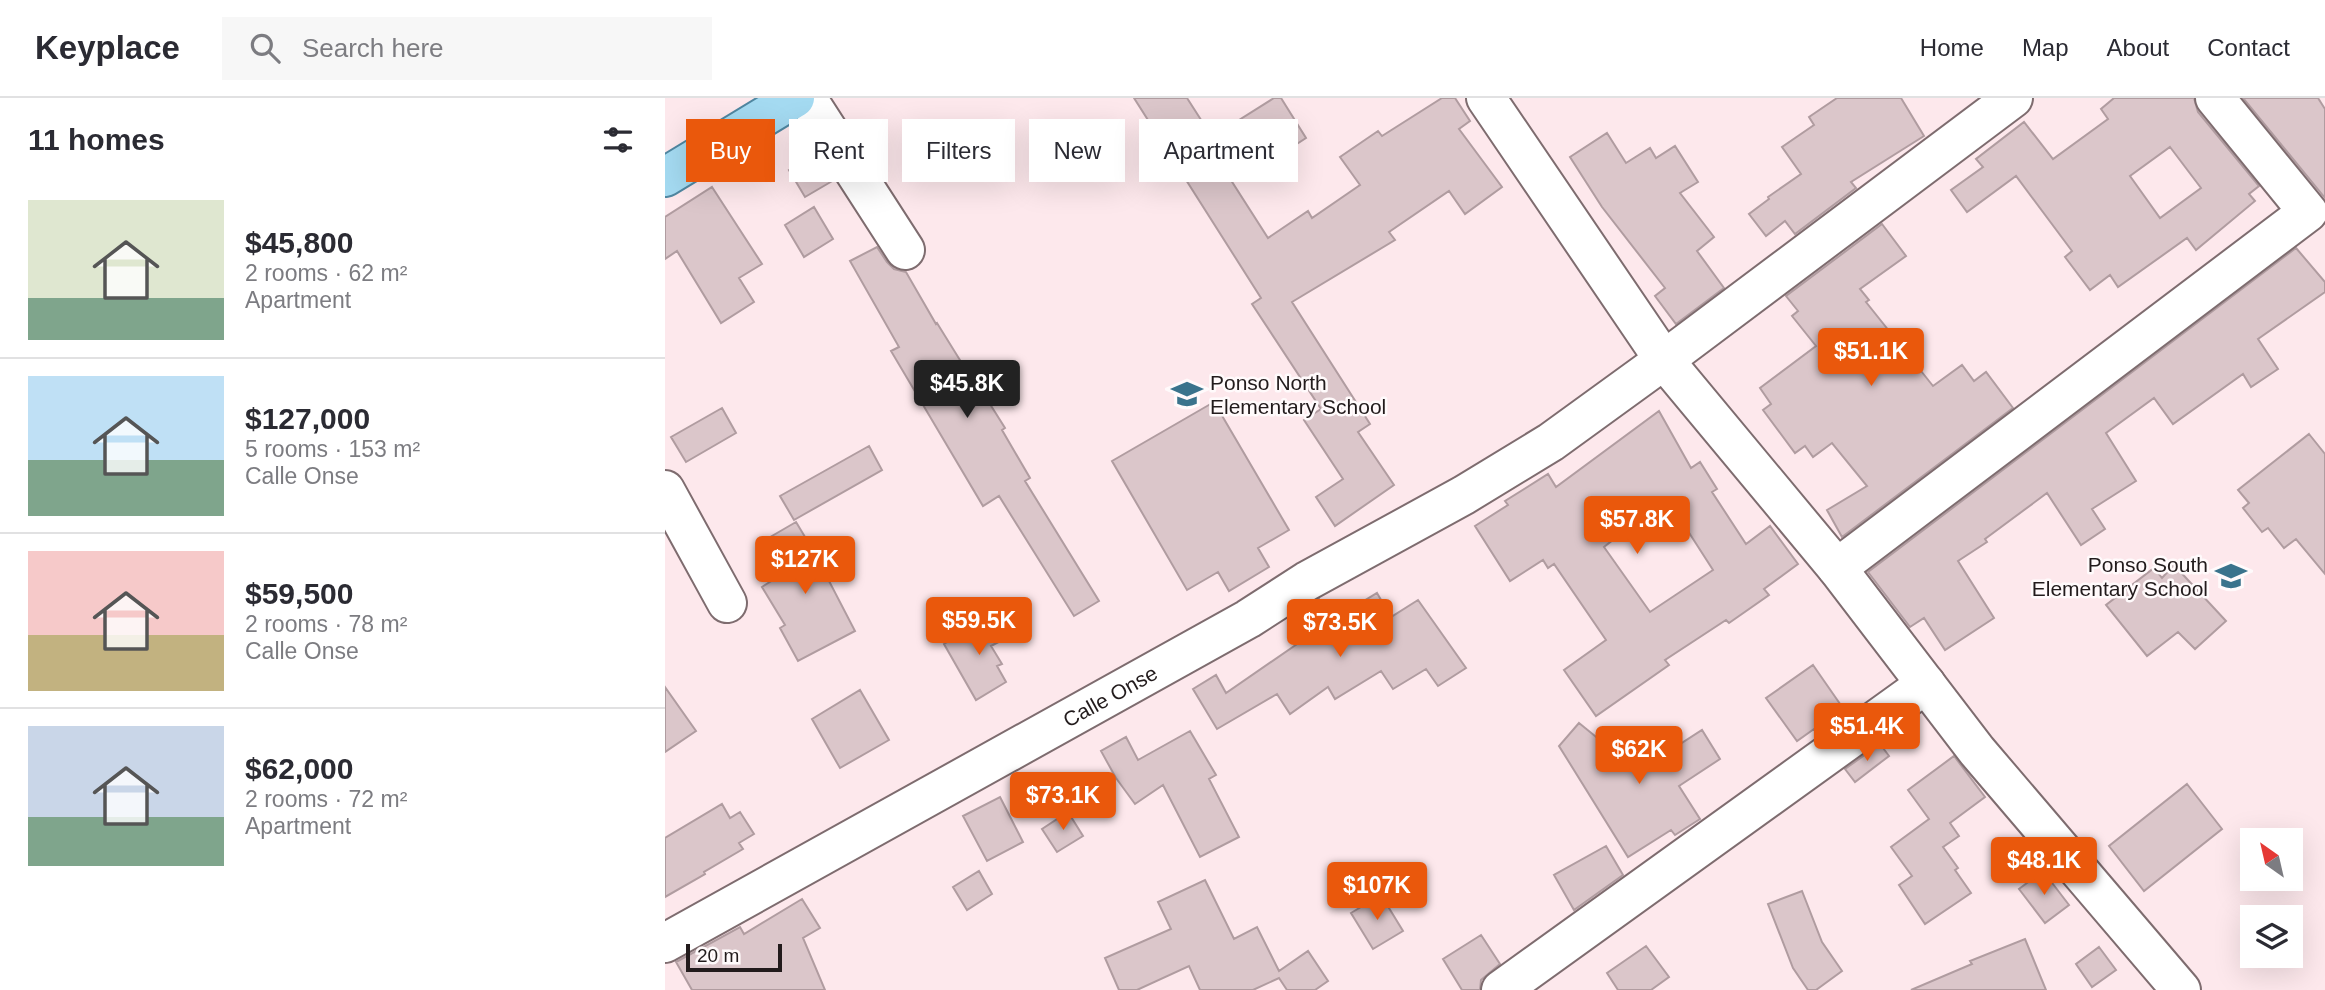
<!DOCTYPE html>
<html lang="en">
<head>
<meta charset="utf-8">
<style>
	:root { --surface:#fff; --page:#f7f7f7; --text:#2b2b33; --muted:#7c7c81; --line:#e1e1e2; --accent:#ea580c }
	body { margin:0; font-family:Helvetica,sans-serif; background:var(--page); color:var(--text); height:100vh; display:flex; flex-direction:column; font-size:26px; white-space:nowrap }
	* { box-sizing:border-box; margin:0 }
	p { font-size:23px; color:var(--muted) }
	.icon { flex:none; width:38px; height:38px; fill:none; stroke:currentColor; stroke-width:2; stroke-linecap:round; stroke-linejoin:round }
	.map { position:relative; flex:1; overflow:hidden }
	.side { display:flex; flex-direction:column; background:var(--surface); width:665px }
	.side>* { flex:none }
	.banner { position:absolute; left:21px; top:21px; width:665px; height:63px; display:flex; gap:14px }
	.needle { width:46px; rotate:326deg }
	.tools { position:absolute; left:1575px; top:730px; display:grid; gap:14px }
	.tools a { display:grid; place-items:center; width:63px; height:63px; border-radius:0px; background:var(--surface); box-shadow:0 7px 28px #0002; font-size:35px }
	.scale { position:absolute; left:21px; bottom:18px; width:96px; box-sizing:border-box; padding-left:7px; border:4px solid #221b1c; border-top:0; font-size:19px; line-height:24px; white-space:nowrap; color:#221b1c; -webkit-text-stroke:5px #fffafb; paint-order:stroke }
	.price { position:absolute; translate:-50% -60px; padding:0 16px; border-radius:7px; background:var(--accent); color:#fff; font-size:23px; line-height:46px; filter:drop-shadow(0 2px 4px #0008) }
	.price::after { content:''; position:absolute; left:50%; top:42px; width:21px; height:16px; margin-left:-10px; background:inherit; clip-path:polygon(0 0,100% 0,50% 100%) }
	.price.active { background:#222; color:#fff }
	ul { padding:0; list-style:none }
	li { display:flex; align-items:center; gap:21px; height:175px; padding:0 28px }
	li+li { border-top:2px solid var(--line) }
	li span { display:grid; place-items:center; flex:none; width:196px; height:140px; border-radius:0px; color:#555 }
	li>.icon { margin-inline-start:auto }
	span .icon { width:84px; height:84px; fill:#fffc; stroke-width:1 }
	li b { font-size:30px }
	h2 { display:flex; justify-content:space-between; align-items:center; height:84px; padding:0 28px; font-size:30px }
	.tag { padding:0 24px; border-radius:0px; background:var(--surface); box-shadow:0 7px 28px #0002; font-size:24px; line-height:63px }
	.tag.active { background:var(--accent); color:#fff }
	header { display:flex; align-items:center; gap:42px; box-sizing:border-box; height:98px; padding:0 35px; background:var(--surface); border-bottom:2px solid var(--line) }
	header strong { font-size:33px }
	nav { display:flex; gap:38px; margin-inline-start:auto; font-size:24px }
	.search { width:490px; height:63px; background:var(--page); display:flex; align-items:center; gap:18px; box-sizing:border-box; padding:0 24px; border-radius:0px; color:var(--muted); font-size:26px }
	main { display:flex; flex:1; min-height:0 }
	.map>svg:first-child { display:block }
</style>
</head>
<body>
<header>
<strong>Keyplace</strong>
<div class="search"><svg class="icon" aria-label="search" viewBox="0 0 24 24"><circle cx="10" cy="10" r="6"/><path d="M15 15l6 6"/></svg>Search here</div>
<nav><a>Home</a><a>Map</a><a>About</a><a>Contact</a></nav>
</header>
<main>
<section class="side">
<h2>11 homes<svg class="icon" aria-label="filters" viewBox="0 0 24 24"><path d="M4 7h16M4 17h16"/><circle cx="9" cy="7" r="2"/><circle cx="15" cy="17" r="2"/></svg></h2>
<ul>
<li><span style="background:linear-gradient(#dfe7d0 70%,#7fa58c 0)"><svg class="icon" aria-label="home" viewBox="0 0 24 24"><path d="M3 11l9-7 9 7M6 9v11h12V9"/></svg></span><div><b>$45,800</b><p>2 rooms · 62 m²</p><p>Apartment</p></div></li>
<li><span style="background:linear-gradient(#bfe0f5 60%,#7fa58c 0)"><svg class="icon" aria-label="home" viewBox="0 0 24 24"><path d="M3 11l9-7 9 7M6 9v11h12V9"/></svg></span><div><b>$127,000</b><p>5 rooms · 153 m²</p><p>Calle Onse</p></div></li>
<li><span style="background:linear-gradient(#f6c9c9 60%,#c2b280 0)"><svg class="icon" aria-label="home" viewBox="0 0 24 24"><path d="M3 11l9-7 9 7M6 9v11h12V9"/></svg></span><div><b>$59,500</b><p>2 rooms · 78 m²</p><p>Calle Onse</p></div></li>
<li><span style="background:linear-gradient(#c9d6e8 65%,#7fa58c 0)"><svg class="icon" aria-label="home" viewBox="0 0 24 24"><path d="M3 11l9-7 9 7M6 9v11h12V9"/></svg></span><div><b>$62,000</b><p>2 rooms · 72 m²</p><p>Apartment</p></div></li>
</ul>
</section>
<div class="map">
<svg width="1660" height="892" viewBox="0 0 1660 892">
	<rect width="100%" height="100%" fill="#fde8ec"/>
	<path fill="#dbc6ca" stroke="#b09ca0" stroke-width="2" fill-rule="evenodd" d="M 469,0 L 522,0 L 547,39 L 609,0 L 616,0 L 641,40 L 610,60 L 596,38 L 555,65 L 603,140 L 643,113 L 647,120 L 695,87 L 675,59 L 713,33 L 717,38 L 777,0 L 790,0 L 805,23 L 794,31 L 837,89 L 800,116 L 784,93 L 724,134 L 730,142 L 627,204 L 705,326 L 693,334 L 729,387 L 670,428 L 651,399 L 678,381 L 639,322 L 656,311 L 587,206 L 596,200 Z
		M 1172,0 L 1236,0 L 1259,38 L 1186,84 L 1191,90 L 1130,136 L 1120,123 L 1101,138 L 1084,116 L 1104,101 L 1103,99 L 1136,76 L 1117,49 L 1149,27 L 1144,19 Z
		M 1449,0 L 1529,0 L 1533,14 L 1594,88 L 1584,96 L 1590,103 L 1531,152 L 1522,140 L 1453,189 L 1445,177 L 1425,192 L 1400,159 L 1407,153 L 1351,78 L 1302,114 L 1286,92 L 1318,69 L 1311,61 L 1359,24 L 1388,61 L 1443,21 L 1436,11 ZM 1505,49 L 1536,90 L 1495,120 L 1465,78 Z
		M 1578,0 L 1653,0 L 1660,11 L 1660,100 Z
		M 942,35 L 961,65 L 985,50 L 991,60 L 1010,48 L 1033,84 L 1015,95 L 1049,139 L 1032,153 L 1059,190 L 1011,226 L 990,198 L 1000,190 L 937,109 L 905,59 Z
		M 152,55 L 169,82 L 140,99 L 124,72 Z
		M 47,89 L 97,166 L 74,180 L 89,204 L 56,225 L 12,153 L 0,161 L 0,119 Z
		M 149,109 L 168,141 L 139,159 L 120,127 Z
		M 1217,126 L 1241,158 L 1195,191 L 1204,202 L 1201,204 L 1268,288 L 1297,267 L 1309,283 L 1321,274 L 1348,310 L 1177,439 L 1162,412 L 1202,388 L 1167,345 L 1148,359 L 1140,348 L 1130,355 L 1098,312 L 1106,306 L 1095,290 L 1151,248 L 1127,218 L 1133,213 L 1121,198 Z
		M 212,149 L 222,164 L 229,171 L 241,174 L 271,226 L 272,225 L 316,296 L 318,295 L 340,330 L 337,332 L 365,380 L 360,383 L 434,503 L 409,518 L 334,398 L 318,408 L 226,253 L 234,249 L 185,163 Z
		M 1631,150 L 1660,184 L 1660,194 L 1593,241 L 1613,271 L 1586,289 L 1578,276 L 1508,326 L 1489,300 L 1441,335 L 1471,383 L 1427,411 L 1440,431 L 1416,447 L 1382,395 L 1320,441 L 1322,444 L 1293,463 L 1329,520 L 1280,552 L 1259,520 L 1245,529 L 1203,474 Z
		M 549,304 L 624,432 L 593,450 L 604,469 L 564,493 L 553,474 L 522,492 L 447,363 Z
		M 57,310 L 71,335 L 21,364 L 6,339 Z
		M 994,313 L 1026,370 L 1035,364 L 1052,391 L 1047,394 L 1081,446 L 1105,428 L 1133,466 L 1099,491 L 1104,497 L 1064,525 L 1061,522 L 1000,562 L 1004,567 L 931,618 L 899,572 L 941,542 L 889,466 L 883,470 L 878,462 L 845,483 L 810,428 L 843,407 L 840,403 L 883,376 L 891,389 ZM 995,405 L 1004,420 L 1012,416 L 1048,472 L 985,514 L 939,449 Z
		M 1644,336 L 1660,356 L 1660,476 L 1631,441 L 1619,450 L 1603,430 L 1597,434 L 1578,410 L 1584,405 L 1573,392 Z
		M 204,348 L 217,372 L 129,422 L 115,398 Z
		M 131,424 L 166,482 L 164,483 L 190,533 L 133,563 L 115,530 L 120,527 L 97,489 L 119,475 L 100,442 Z
		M 1509,467 L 1561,523 L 1530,551 L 1513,534 L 1482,558 L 1441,507 L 1489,470 L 1497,480 Z
		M 712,495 L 726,519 L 753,502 L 801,570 L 773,588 L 761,571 L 728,591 L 716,573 L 670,601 L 663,589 L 625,616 L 612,596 L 552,631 L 528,591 L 551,577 L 561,595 L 635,544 L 645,535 L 633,515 L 654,501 L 666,523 Z
		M 328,517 L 341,540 L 326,548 L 337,566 L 332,568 L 341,584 L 311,602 L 279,546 Z
		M 1148,567 L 1182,616 L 1154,636 L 1149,631 L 1132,643 L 1101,600 Z
		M 0,589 L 31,633 L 0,654 Z
		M 195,592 L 224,642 L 175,670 L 147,621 Z
		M 914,625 L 957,660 L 964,655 L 975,672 L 1037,632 L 1055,661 L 1014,688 L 1035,721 L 1010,737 L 1006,732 L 963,759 L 894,648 Z
		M 525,633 L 551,677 L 544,681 L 574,739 L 535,759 L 498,687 L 470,706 L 451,680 L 436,653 L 461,639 L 473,662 Z
		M 1215,646 L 1224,658 L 1190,684 L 1180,671 Z
		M 1289,658 L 1320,699 L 1285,725 L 1294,738 L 1278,749 L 1293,770 L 1290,772 L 1306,795 L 1260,826 L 1234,787 L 1247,778 L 1226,749 L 1264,721 L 1243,692 Z
		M 1522,686 L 1557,731 L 1479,793 L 1444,748 Z
		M 335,699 L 358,744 L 322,763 L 298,718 Z
		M 57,706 L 65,720 L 75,714 L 89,736 L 74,745 L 78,751 L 39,774 L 40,776 L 0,799 L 0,740 Z
		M 403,714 L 418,738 L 392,754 L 377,731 Z
		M 941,748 L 958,777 L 909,812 L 889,777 Z
		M 314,773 L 327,796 L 302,812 L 288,789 Z
		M 1378,773 L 1404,807 L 1380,825 L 1354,791 Z
		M 540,782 L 569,841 L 592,829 L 614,873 L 643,853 L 663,883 L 650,892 L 622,892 L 614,880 L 588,892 L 535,892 L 524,868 L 472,892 L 454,892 L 440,860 L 506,831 L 493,804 Z
		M 1137,793 L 1157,844 L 1177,873 L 1151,892 L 1143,892 L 1128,870 L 1103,806 Z
		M 716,797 L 738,833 L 708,851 L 686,815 Z
		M 137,801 L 155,830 L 138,840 L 160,892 L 27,892 L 11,864 L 75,829 L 79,836 Z
		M 816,837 L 835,866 L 816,882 L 815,892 L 797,892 L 778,861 Z
		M 1360,841 L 1381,892 L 1246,892 L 1307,866 L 1305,863 Z
		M 981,848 L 1004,879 L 986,892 L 953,892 L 942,875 Z
		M 1434,849 L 1451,872 L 1427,889 L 1411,866 Z"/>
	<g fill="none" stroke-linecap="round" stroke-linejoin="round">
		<defs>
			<g id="minor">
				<path d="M 142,0 L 240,152"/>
				<path d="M 821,0 L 999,262 L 1172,470 L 1312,653 L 1516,892"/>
				<path d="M 0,392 L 62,505"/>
				<path d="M 1172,470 L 1643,114 L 1550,0"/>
				<path id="s1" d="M 0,845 L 583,521 L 642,483 L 799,397 L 886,344 L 999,262 L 1348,0"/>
				<path d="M 836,892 L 1261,586"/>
			</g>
			<path id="major" d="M 0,79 L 130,0"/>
		</defs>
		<use href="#minor" stroke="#7e6c6f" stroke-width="42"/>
		<use href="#major" stroke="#5087a1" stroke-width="42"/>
		<use href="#minor" stroke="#fff" stroke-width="38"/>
		<use href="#major" stroke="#a4daf1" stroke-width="38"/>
	</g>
	<defs>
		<symbol id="school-bare" viewBox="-9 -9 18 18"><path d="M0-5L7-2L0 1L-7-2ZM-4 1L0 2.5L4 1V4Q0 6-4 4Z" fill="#3a738c" stroke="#fffafb" stroke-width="2.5" paint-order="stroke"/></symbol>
	</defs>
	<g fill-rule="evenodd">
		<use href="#school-bare" x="500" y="274" width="44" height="44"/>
		<use href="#school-bare" x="1544" y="456" width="44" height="44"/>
	</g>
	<g text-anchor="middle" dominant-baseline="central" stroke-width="5" stroke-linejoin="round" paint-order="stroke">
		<g font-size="21" fill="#221b1c" stroke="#fffafb" text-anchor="start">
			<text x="545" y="284">Ponso North<tspan x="545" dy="24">Elementary School</tspan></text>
			<text x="1543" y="466" text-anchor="end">Ponso South<tspan x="1543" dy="24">Elementary School</tspan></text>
		</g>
		<g font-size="21" fill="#221b1c" stroke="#fffafb">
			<text stroke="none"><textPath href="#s1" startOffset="509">Calle Onse</textPath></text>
		</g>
	</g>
</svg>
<div class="tools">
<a><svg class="needle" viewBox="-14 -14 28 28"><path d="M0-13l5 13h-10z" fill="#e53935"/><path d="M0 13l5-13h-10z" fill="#7c7c81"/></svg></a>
<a><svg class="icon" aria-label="layers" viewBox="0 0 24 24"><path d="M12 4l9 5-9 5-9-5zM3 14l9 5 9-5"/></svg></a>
</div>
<div class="scale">20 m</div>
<b class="price" style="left:1206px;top:290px">$51.1K</b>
<b class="price active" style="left:302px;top:322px">$45.8K</b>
<b class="price" style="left:972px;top:458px">$57.8K</b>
<b class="price" style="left:140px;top:498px">$127K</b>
<b class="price" style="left:314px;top:559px">$59.5K</b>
<b class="price" style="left:675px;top:561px">$73.5K</b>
<b class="price" style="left:1202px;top:665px">$51.4K</b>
<b class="price" style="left:974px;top:688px">$62K</b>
<b class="price" style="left:398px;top:734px">$73.1K</b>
<b class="price" style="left:1379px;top:799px">$48.1K</b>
<b class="price" style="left:712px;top:824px">$107K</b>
<div class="banner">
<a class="tag active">Buy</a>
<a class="tag">Rent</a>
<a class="tag">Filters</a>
<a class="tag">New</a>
<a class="tag">Apartment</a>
</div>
</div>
</main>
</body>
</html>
